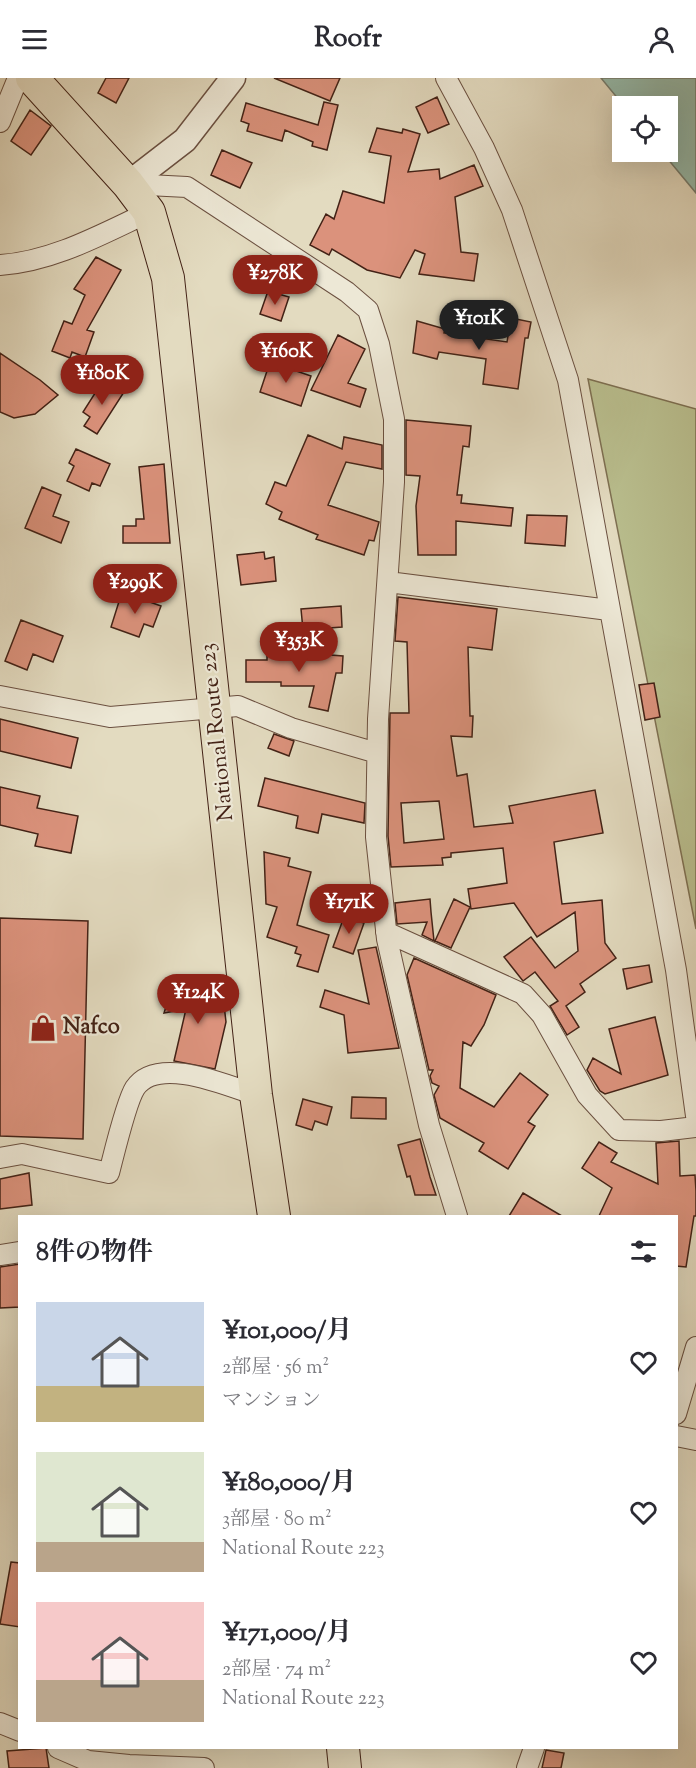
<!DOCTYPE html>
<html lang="ja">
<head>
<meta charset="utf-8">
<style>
	:root { --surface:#fff; --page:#f7f7f7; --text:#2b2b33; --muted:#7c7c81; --accent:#8f2418 }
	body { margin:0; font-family:"Sorts Mill Goudy","Noto Serif JP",serif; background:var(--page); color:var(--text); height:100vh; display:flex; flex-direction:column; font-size:22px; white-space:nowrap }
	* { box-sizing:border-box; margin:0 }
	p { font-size:20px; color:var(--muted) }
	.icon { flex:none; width:33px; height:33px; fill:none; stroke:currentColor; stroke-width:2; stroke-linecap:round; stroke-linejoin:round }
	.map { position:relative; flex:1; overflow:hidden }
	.drawer { position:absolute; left:18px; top:1137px; width:660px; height:534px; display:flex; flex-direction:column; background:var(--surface); border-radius:0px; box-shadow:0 6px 24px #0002 }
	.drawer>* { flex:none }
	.buttons { position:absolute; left:612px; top:18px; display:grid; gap:12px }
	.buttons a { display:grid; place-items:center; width:66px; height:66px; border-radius:0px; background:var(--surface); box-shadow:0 6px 24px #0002; font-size:30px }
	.price { position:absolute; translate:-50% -51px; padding:0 14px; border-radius:21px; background:var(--accent); color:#fff; font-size:20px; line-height:39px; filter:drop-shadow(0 2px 3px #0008) }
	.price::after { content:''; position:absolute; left:50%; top:36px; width:18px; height:14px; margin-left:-9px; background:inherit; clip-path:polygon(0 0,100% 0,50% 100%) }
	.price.current { background:#222; color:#fff }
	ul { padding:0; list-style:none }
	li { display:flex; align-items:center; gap:18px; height:150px; padding:0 18px }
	li span { display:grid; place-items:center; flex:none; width:168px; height:120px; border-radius:0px; color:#555 }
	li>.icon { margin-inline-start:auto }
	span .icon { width:72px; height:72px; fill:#fffc; stroke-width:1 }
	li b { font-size:26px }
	h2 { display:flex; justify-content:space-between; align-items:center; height:72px; padding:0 18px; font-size:26px }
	header { display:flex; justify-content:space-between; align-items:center; height:78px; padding:0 18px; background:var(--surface); font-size:27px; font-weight:700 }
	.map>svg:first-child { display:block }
</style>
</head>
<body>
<header><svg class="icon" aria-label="menu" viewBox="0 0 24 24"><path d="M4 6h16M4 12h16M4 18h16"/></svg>Roofr<svg class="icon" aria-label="person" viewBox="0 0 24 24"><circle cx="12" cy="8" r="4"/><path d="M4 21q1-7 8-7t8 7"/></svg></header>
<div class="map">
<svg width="696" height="1690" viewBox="0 0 696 1690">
	<rect width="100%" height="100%" fill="#e3dbc0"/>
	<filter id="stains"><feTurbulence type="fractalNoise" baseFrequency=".00333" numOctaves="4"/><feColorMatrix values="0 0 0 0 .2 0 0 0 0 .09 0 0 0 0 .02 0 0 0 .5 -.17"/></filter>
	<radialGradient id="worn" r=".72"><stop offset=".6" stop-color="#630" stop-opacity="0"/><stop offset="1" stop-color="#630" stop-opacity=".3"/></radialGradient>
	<path fill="#b9be8e" stroke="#7e7052" stroke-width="1.5" d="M 588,301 L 696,331 L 696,851 Z"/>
	<path fill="#96bcad" stroke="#757e71" stroke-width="1.5" d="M 601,0 L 696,0 L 696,115 L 662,74 L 668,74 L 668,28 L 624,28 Z"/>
	<path fill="#db927c" stroke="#432216" stroke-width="1.5" fill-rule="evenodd" d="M 106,0 L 129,0 L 116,25 L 98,15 Z
		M 274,0 L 340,0 L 330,23 Z
		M 437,19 L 449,46 L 428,55 L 416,29 Z
		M 324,24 L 338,27 L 327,72 L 312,68 L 313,64 L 285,52 L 282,63 L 247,53 L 249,46 L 241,43 L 246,25 L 318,47 Z
		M 30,32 L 51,48 L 31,77 L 11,63 Z
		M 377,50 L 402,55 L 403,51 L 420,56 L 408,94 L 439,91 L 440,101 L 474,87 L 483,108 L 455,119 L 461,174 L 478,176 L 474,203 L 419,196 L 425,176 L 415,172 L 400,200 L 367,192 L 332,171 L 329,177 L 310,167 L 326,136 L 334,141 L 343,113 L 384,125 L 391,78 L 369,74 Z
		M 222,72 L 252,85 L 240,110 L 211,97 Z
		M 96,179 L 121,192 L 87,252 L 94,254 L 85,279 L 72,274 L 70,280 L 52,273 L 64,243 L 72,246 L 85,217 L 74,211 Z
		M 268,213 L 289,219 L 281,243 L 260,236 Z
		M 511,240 L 531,244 L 528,260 L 525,260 L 518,311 L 483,306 L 486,281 L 439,274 L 437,281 L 413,275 L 417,243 L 445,251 L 444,255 L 507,264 Z
		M 338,257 L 365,271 L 348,305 L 366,311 L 360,329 L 311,312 Z
		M 0,275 L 40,302 L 58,317 L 35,336 L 14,340 L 0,334 Z
		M 270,284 L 311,298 L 301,328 L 260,314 Z
		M 104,301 L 124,314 L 97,356 L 84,348 L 90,339 L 83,334 Z
		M 406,342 L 471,348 L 469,369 L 463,368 L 457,417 L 462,417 L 461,425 L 513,430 L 511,448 L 456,443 L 456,477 L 418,477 L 416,428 L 420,398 L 406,397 Z
		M 308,357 L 342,371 L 344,359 L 382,367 L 382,391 L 346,384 L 328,427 L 379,444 L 374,463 L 369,462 L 364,477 L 316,461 L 318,457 L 279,441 L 282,434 L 266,426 L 275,404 L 286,408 Z
		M 76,371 L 110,386 L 100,408 L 92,405 L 89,413 L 67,403 L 74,388 L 69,385 Z
		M 164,386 L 170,465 L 123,465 L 123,448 L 136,448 L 136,441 L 144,441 L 139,389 Z
		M 42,409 L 61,417 L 53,438 L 69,444 L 61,465 L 25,450 Z
		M 527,437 L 567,438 L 565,468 L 525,465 Z
		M 264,474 L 265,481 L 274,479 L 276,503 L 241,507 L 237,477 Z
		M 122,514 L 161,528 L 153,549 L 144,546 L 139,559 L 111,549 Z
		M 398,519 L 497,531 L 492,572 L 468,569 L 470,638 L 473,638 L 472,659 L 451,658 L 457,698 L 467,696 L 474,749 L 513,745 L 509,728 L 595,712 L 603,755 L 554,764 L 562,826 L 602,822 L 605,865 L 616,880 L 580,906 L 585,914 L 566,928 L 579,949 L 567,957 L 550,928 L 558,923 L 535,894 L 523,903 L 504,879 L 531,859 L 555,890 L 578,873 L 575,834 L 537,859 L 514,825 L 471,831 L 468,811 L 507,805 L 503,770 L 451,775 L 451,779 L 442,780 L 443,787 L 391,789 L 388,758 L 390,635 L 409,635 L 407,564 L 395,563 ZM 439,723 L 444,761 L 404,765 L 401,725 Z
		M 341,528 L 342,549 L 303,552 L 301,531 Z
		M 21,542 L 63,558 L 53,584 L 33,576 L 27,592 L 5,583 Z
		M 267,572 L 343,578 L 342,595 L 336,595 L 328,633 L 309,629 L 314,608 L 281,608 L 281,604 L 246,604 L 246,582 L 267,582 Z
		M 654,605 L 660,639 L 645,642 L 639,607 Z
		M 0,641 L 78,660 L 71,690 L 0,673 Z
		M 274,656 L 294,663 L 289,678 L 268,670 Z
		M 265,700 L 365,725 L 364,745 L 322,736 L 318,755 L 296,750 L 298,738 L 258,728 Z
		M 0,709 L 40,718 L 37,730 L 78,738 L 71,775 L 35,768 L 38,756 L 0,747 Z
		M 264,774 L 290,780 L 288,788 L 311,794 L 297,847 L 329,857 L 318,894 L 297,888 L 301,877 L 295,875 L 297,869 L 267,859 L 277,829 L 266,826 Z
		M 430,821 L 431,834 L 434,863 L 422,857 L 427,844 L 397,846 L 395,825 Z
		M 454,821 L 470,829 L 451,870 L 435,863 Z
		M 344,839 L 364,845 L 353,876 L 333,869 Z
		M 0,840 L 88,843 L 83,1061 L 0,1058 Z
		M 376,869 L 399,970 L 348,975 L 344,937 L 320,929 L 325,912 L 369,926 L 358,872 Z
		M 414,880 L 496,917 L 484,947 L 471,968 L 463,964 L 460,1010 L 494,1029 L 520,995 L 548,1017 L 528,1044 L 535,1048 L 508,1091 L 479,1073 L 484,1065 L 440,1040 L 434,1017 L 439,1008 L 432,1005 L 430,998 L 433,992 L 429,992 L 407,897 Z
		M 649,887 L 652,904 L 627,911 L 623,891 Z
		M 174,903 L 223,918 L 226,944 L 215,991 L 174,983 L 186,931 L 164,935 Z
		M 655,939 L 668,997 L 605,1016 L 600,1013 L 587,992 L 593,980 L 621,996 L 609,951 Z
		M 352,1019 L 386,1020 L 386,1041 L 351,1040 Z
		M 303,1021 L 332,1029 L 327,1047 L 315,1043 L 312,1052 L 296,1047 Z
		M 420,1061 L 430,1099 L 436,1117 L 415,1117 L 410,1098 L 407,1099 L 398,1067 Z
		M 679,1063 L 680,1098 L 695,1097 L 696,1113 L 696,1138 L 694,1138 L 686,1189 L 676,1188 L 676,1138 L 599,1138 L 612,1110 L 582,1090 L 599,1064 L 617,1075 L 611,1084 L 658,1106 L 656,1065 Z
		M 29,1095 L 32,1127 L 0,1131 L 0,1101 Z
		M 523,1115 L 562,1138 L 509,1138 Z
		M 20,1186 L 20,1229 L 0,1230 L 0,1189 Z
		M 11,1484 L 20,1485 L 20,1549 L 0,1546 Z
		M 46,1670 L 49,1690 L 9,1690 L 7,1673 Z
		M 546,1672 L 564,1675 L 561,1690 L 542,1690 Z"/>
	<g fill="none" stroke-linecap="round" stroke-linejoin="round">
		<defs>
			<path id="minor" d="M 446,0 L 484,70 L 512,132 L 568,302 L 676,892 L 696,1038
				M 0,44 L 18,0
				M 128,106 L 187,109 L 347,214 L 368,232 L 379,266 L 394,341 L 394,404 L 378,641 L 376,759 L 387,861 L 429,1047 L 457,1138
				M 0,187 C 52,184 102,156 149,134
				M 388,504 L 609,532
				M 0,618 L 110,639 L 238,628 L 291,650 L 377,675
				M 386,854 L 523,916 L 542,937 L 587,1017 L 619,1052 L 661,1053 L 696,1049
				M 0,1080 L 22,1076 L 109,1095 C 114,1076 126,1024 135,1010 C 157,977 226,1007 256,1017
				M 0,1177 L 20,1174
				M 676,1336 L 696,1269
				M 676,1358 L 696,1362
				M 0,1645 L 20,1653
				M 58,1670 L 88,1683 L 129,1687 L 204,1690
				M 527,1690 L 534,1670"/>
			<path id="tertiary" d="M 128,106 L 185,62 L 233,0"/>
			<path id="trunk" d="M 32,0 L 128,106 L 149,134 L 168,200 L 256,1017 L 274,1138
				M 343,1670 L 345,1690"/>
		</defs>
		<use href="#minor" stroke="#6b5040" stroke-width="22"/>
		<use href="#tertiary" stroke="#6b5040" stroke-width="27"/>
		<use href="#trunk" stroke="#432216" stroke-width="34"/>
		<use href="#minor" stroke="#ede8d6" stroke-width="20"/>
		<use href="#tertiary" stroke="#ede8d6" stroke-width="24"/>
		<use href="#trunk" stroke="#e3dbc0" stroke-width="32"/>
	</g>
	<defs>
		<symbol id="shop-bare" viewBox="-9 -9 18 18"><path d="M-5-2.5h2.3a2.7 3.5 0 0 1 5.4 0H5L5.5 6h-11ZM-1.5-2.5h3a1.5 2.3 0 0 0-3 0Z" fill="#8f2418" stroke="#ede8d6" stroke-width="2.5" paint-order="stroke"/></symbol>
	</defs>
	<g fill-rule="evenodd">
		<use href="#shop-bare" x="24" y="931" width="38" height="38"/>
	</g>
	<g text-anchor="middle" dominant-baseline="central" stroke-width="4.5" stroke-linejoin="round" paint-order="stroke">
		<g font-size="22" fill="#432216" stroke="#ede8d6">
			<text transform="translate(218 654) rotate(-96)">National Route 223</text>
		</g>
		<g font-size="22" font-weight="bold" fill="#432216" stroke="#ede8d6" text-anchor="start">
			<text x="63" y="950">Nafco</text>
		</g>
	</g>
	<rect width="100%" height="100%" filter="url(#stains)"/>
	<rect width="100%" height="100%" fill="url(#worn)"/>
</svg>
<div class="buttons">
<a><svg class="icon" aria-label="locate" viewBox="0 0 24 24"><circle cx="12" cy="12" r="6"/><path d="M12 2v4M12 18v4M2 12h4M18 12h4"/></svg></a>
</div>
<b class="price" style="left:275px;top:228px">¥278K</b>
<b class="price current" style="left:479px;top:273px">¥101K</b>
<b class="price" style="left:286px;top:306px">¥160K</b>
<b class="price" style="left:102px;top:328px">¥180K</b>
<b class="price" style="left:135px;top:537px">¥299K</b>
<b class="price" style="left:299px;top:595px">¥353K</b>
<b class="price" style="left:349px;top:857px">¥171K</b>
<b class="price" style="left:198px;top:947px">¥124K</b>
<section class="drawer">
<h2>8件の物件<svg class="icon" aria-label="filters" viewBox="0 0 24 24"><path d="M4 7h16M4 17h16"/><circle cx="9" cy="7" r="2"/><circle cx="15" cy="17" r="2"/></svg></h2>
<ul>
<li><span style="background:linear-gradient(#c9d6e8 70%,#c2b280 0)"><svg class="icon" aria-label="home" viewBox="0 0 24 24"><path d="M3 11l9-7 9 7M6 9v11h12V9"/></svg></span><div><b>¥101,000/月</b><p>2部屋 · 56 m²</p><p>マンション</p></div><svg class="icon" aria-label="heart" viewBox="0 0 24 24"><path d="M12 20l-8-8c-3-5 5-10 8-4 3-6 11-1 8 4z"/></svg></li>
<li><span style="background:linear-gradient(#dfe7d0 75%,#b9a48a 0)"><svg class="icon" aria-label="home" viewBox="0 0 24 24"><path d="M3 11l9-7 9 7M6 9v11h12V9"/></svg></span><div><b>¥180,000/月</b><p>3部屋 · 80 m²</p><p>National Route 223</p></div><svg class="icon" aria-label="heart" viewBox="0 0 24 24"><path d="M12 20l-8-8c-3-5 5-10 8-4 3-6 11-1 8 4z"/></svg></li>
<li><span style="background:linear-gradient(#f6c9c9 65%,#b9a48a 0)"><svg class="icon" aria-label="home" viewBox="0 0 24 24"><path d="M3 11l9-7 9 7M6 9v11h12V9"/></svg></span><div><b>¥171,000/月</b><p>2部屋 · 74 m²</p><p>National Route 223</p></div><svg class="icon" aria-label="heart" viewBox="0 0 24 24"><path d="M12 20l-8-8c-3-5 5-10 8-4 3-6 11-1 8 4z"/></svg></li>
</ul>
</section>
</div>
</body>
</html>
